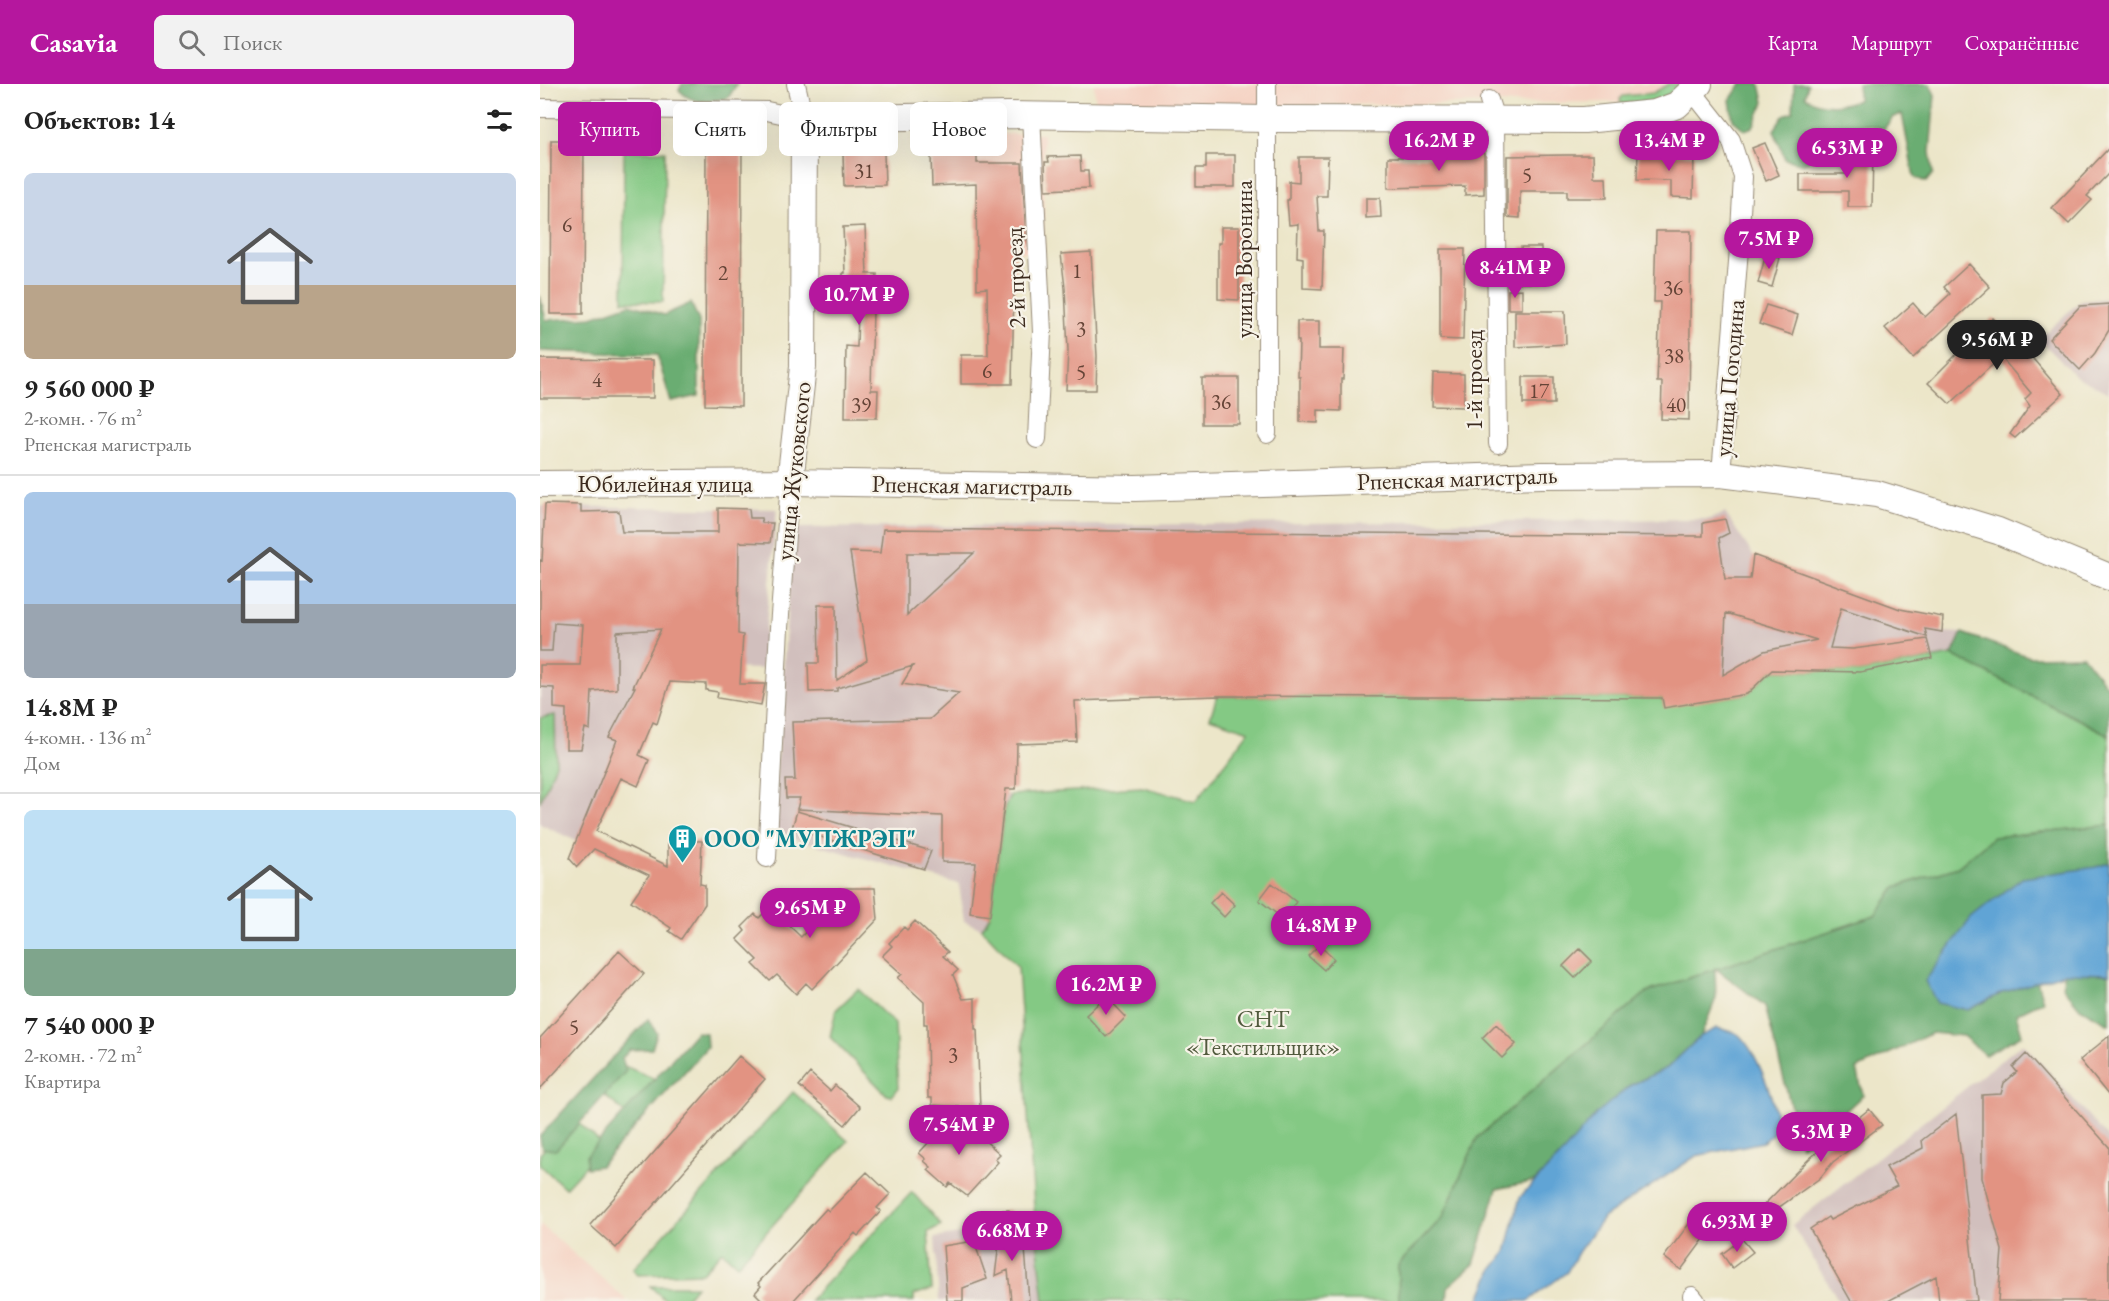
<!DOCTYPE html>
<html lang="ru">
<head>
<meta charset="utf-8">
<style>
	:root { --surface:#fff; --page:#f2f2f2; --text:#222; --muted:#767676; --line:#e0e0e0; --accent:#b5179e }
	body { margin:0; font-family:"EB Garamond",serif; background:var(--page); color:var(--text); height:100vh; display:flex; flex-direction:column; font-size:22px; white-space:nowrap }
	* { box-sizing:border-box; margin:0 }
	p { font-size:20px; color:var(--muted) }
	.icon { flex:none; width:33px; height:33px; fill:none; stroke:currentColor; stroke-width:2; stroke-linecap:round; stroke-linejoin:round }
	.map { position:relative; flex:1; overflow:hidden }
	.sheet { display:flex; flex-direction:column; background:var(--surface); width:540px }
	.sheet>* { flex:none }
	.top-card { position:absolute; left:18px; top:18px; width:570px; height:54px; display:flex; gap:12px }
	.price { position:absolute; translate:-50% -51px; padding:0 14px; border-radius:21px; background:var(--accent); color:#fff; font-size:20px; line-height:39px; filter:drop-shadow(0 2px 3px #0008) }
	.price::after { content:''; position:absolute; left:50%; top:36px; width:18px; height:14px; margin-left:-9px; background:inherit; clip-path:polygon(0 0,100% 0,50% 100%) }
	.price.on { background:#222; color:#fff }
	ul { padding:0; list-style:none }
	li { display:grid; align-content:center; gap:12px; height:318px; padding:0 24px }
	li+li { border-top:2px solid var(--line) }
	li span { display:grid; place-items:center; height:186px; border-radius:9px; color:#555 }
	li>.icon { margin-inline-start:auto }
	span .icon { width:108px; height:108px; fill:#fffc; stroke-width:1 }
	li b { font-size:26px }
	h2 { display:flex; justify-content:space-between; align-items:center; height:72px; padding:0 24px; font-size:26px }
	.chip { padding:0 21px; border-radius:9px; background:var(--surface); box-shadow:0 6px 24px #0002; font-size:21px; line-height:54px }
	.chip.on { background:var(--accent); color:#fff }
	header { display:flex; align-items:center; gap:36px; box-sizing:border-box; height:84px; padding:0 30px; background:var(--accent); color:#fff }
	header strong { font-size:28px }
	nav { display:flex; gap:33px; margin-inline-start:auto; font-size:21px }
	.search { width:420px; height:54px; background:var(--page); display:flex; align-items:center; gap:15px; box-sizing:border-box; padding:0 21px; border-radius:9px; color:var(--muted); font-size:22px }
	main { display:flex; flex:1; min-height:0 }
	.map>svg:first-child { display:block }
</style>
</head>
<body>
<header>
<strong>Casavia</strong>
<div class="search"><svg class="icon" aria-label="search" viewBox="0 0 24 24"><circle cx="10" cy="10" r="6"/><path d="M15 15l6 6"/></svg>Поиск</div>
<nav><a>Карта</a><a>Маршрут</a><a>Сохранённые</a></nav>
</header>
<main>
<section class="sheet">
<h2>Объектов: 14<svg class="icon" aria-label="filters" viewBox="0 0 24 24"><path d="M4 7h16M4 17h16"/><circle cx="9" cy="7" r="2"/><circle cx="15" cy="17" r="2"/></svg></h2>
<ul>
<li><span style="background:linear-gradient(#c9d6e8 60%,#b9a48a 0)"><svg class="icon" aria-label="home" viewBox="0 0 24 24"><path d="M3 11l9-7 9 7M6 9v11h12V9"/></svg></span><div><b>9 560 000 ₽</b><p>2-комн. · 76 m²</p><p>Рпенская магистраль</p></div></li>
<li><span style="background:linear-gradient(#a9c7e8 60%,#9aa5b1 0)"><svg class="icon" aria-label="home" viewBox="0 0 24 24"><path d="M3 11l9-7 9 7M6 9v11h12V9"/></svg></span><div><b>14.8M ₽</b><p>4-комн. · 136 m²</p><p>Дом</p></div></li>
<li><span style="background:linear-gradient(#bfe0f5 75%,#7fa58c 0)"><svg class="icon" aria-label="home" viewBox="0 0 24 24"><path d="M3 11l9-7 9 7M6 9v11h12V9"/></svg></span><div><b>7 540 000 ₽</b><p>2-комн. · 72 m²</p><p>Квартира</p></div></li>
</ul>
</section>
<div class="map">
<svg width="1569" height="1217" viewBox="0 0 1569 1217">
	<rect width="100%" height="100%" fill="#f7f3e8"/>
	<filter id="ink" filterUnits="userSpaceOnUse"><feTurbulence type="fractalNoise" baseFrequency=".0167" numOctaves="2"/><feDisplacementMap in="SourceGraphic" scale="12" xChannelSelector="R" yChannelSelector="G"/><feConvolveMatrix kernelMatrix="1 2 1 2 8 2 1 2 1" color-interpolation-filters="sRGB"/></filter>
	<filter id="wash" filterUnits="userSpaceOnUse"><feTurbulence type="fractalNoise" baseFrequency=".008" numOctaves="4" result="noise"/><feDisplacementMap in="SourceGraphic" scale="24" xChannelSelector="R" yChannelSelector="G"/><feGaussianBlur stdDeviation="1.35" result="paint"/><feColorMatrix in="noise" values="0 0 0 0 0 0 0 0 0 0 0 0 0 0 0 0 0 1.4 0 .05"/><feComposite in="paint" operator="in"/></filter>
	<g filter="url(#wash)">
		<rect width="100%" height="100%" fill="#ece6c9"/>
		<path fill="#f5d2c2" d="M 554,0 L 1137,0 L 1115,15 L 1077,18 L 556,23 Z
			M 437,50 L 503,50 L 504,168 L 437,168 Z
			M 0,1140 L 72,1203 L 87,1217 L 0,1217 Z"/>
		<path fill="#d1bfbd" d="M 1569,214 L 1569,309 L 1537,293 L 1499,255 L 1540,217 Z
			M 0,422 L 237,425 L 222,585 L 130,583 L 77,657 L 36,757 L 0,740 L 0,718 L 16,679 L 15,632 L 0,634 Z
			M 1185,429 L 1213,471 L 1211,492 L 1338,536 L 1402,548 L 1422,549 L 1412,571 L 1320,588 L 1232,586 L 1207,610 L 1124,624 L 1122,614 L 677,612 L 494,618 L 452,709 L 470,711 L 464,726 L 450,832 L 442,845 L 424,837 L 419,800 L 232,749 L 253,444 L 1170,435 Z
			M 1483,959 L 1569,1055 L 1569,1217 L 1299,1217 L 1252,1141 Z
			M 495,1137 L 504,1217 L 399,1217 L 395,1154 Z"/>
		<path fill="#84c984" stroke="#607a51" stroke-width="1.5" d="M 1129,0 L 1142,0 C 1120,21 1110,19 1081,20 L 1080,15 L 1083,12 L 1113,9 Z
			M 84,67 L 125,67 L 123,218 L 83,217 Z
			M 1412,571 L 1569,651 L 1569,741 L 1453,753 L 1418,783 L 1356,803 L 1335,832 L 1107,908 L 937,1054 L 903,1133 L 858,1181 L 859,1217 L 504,1217 L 495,1137 L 478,883 L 442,845 L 450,831 L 464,726 L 470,711 L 602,703 L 656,717 L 709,647 L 670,634 L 677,612 L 1122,614 L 1124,623 L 1207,610 L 1232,586 L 1320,588 Z
			M 15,631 L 16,680 L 0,718 L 0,634 Z
			M 318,905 L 355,940 L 358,1005 L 351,1012 L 347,1011 L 290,953 L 296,926 Z
			M 82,981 L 120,997 L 89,1032 L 59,1007 Z
			M 253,1008 L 308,1057 L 197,1181 L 182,1167 L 162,1189 L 98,1191 L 93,1185 Z
			M 33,1034 L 64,1062 L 25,1104 L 0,1081 L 0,1070 Z
			M 372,1108 L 401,1141 L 388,1148 L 392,1205 L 374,1211 L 374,1217 L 269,1217 Z
			M 110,1202 L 156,1202 L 146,1214 L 149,1217 L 126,1217 Z"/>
		<path fill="#6bad72" stroke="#536c48" stroke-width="1.5" d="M 142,0 L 197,0 L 188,14 C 168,17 154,22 139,6 Z
			M 1201,0 L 1220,0 L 1224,18 L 1213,43 L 1205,46 L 1193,36 L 1190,16 Z
			M 1254,0 L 1268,0 L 1265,12 C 1279,24 1302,22 1318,16 L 1318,0 L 1390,0 L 1395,11 L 1390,68 L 1393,89 L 1386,98 L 1374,93 L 1362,30 L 1353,33 L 1344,45 L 1323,40 L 1297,52 L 1272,43 L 1272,74 L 1264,80 L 1245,75 L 1234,46 L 1244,31 L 1253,28 Z
			M 0,212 L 6,236 L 52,233 L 90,220 L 124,231 L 151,219 L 159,237 L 159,312 L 131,318 L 117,271 L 0,267 Z
			M 1422,549 L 1490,573 L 1543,572 L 1565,600 L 1569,602 L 1569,651 L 1412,571 Z
			M 1569,741 L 1569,779 L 1556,783 L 1428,926 L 1462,909 L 1497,897 L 1503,917 L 1476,930 L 1482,951 L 1445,971 L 1423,952 L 1392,949 L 1317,985 L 1323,1011 L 1282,1049 L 1261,1062 L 1225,922 L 1175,884 L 1176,914 L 1161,952 L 1127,984 L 1091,1001 L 995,1097 L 957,1105 L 934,1180 L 908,1203 L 907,1217 L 859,1217 L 858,1181 L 903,1133 L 937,1054 L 1107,908 L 1335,832 L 1356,803 L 1418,783 L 1453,753 Z
			M 1525,889 L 1569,890 L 1569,940 L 1540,924 L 1522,902 Z
			M 108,935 L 117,949 L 112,965 L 90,966 L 82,974 L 86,987 L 16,1066 L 2,1064 L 0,1052 Z
			M 156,948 L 166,949 L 167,963 L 60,1082 L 47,1084 L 46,1072 Z"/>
		<path fill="#61a4d5" stroke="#4e677a" stroke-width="1.5" d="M 1569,779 L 1569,890 L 1525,889 L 1462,909 L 1428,926 L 1397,919 L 1385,897 L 1431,834 L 1482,794 L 1556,783 Z
			M 1177,944 C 1183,946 1194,947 1199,951 C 1218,969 1237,1020 1237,1046 L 1223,1058 L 1156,1072 L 1064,1133 L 1039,1167 L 1027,1188 L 988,1217 L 939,1217 L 952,1186 L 966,1168 L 980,1113 L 1021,1071 L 1057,1029 L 1091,1001 L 1127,984 L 1161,952 Z"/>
		<g id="blocks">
			<path fill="#e29382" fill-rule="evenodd" d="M 11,56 L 44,56 L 43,230 L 10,230 Z
				M 1225,59 L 1239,91 L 1226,97 L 1212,64 Z
				M 166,62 L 202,62 L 201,322 L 165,321 Z
				M 1309,64 L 1333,65 L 1332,123 L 1308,123 L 1308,107 L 1260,107 L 1260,90 L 1308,90 Z
				M 1569,64 L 1569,89 L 1547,112 L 1552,116 L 1529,140 L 1512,124 Z
				M 344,69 L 345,101 L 304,102 L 303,70 Z
				M 924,69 L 944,69 L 944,110 L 925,111 L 925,102 L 848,104 L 848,73 L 891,73 Z
				M 1098,69 L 1154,71 L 1153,114 L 1131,113 L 1131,97 L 1097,96 Z
				M 437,71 L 437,79 L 482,79 L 486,156 L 475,156 L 472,300 L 421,300 L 421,271 L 448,271 L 447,204 L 437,205 L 436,100 L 392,102 L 391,72 Z
				M 666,71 L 695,71 L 695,103 L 656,103 L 656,84 L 666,84 Z
				M 1026,71 L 1053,71 L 1054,93 L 1066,93 L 1067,114 L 1027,114 L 1027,107 L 980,107 L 980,134 L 967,133 L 967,72 Z
				M 540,72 L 541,87 L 548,87 L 549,104 L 506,106 L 505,78 L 509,78 L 508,73 Z
				M 759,73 L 788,73 L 787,112 L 777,112 L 779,147 L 784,147 L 782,205 L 763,204 L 763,174 L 757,173 L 758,140 L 749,141 L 747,116 L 749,116 L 749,97 L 759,98 Z
				M 826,114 L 840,114 L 841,133 L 826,134 Z
				M 325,142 L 327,190 L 337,190 L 336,227 L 333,226 L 331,306 L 338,306 L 337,334 L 305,334 L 306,262 L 317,263 L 318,226 L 302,226 L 303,189 L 305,189 L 303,143 Z
				M 681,143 L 699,143 L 699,216 L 678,215 L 678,159 L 681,159 Z
				M 1116,147 L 1151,147 L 1149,336 L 1121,335 L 1122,298 L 1117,298 L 1120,218 L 1114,218 Z
				M 981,163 L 1001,163 L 1002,199 L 981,199 Z
				M 900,165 L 925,165 L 923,256 L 900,255 Z
				M 551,168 L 557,272 L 556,306 L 526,306 L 528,267 L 525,204 L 521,170 Z
				M 1226,170 L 1240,174 L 1232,203 L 1218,199 Z
				M 1429,180 L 1450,203 L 1373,274 L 1345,244 L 1373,219 L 1385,233 L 1410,210 L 1404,203 Z
				M 982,205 L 982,225 L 968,225 L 968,206 Z
				M 1569,220 L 1569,246 L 1555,269 L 1540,286 L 1509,255 L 1540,222 Z
				M 1226,221 L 1258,231 L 1252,251 L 1219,240 Z
				M 975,227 L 1025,227 L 1026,260 L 975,263 Z
				M 1453,234 L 1488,269 L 1523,310 L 1475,354 L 1470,350 L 1490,322 L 1485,315 L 1491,309 L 1461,273 L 1410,320 L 1388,299 Z
				M 757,237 L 779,237 L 779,265 L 804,265 L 803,295 L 801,295 L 801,327 L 778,326 L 778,339 L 760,338 L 760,293 L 758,293 L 759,257 L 757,257 Z
				M 0,275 L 113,276 L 113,314 L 0,314 Z
				M 893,289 L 924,290 L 924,323 L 892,322 Z
				M 983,293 L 1014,293 L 1014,320 L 983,320 Z
				M 662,294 L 699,294 L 699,340 L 662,340 Z
				M 5,420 L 41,421 L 41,428 L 79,427 L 82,448 L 178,448 L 178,424 L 209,425 L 210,434 L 221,434 L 222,439 L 233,439 L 230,459 L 199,458 L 198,550 L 203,551 L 200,600 L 225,600 L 221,621 L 177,614 L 178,608 L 166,606 L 166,600 L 130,598 L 117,640 L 113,638 L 99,671 L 109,676 L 98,702 L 81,694 L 56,747 L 128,782 L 128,756 L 162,757 L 160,800 L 165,801 L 165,820 L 141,855 L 129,847 L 131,844 L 91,817 L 109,791 L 54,765 L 37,783 L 29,774 L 77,656 L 69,653 L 95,603 L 93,603 L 121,545 L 77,548 L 77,605 L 52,607 L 50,646 L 45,644 L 41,665 L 26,665 L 26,625 L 14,624 L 14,604 L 0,603 L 0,581 L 40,581 L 43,541 L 14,539 L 12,567 L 0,567 L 0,476 L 2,477 Z
				M 1185,435 L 1189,449 L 1179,454 L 1185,495 L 1210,495 L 1213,471 L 1360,525 L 1403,533 L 1402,548 L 1385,545 L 1387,553 L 1301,524 L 1290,564 L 1313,565 L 1387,555 L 1392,574 L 1320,588 L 1232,586 L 1207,610 L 1124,624 L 1122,614 L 677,612 L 535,617 L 537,658 L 477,660 L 476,705 L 466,705 L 450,832 L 430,829 L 436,779 L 402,778 L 402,732 L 257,725 L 260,714 L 246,714 L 245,696 L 255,696 L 252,638 L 390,635 L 419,609 L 362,600 L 373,582 L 297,604 L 297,607 L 269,608 L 268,579 L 279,579 L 278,521 L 296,521 L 297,596 L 327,576 L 310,468 L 340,469 L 343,445 L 1163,452 L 1163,439 ZM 367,469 L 434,469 L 367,531 ZM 1186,529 L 1277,556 L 1224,567 L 1183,591 Z
				M 257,727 L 391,767 L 384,785 L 252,744 Z
				M 732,799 L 756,818 L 743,835 L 719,816 Z
				M 306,804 L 335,804 L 338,835 L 272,905 L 266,899 L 256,910 L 237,891 L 230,897 L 213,880 L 218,876 L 197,855 L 205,847 L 202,843 L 215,830 L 219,834 L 230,823 L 261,853 Z
				M 681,808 L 695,821 L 684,833 L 670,819 Z
				M 375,837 L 408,868 L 403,872 L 418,886 L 413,891 L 423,915 L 435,914 L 435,945 L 437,945 L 440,1024 L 392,1021 L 392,1014 L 388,1014 L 387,940 L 384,940 L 384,918 L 358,894 L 362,890 L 342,872 L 352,862 L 349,859 L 364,843 L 367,846 Z
				M 779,861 L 794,875 L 784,886 L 768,872 Z
				M 1040,865 L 1052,877 L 1035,894 L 1023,882 Z
				M 79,867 L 104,890 L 0,1005 L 0,954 Z
				M 566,912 L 586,933 L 566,953 L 546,931 Z
				M 956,940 L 976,960 L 962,974 L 942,954 Z
				M 1569,952 L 1569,1012 L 1540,976 Z
				M 1486,970 L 1569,1063 L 1569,1217 L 1458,1217 L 1462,1166 L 1442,1094 L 1442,1011 L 1461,1010 L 1464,999 L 1477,988 L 1473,983 Z
				M 199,972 L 225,995 L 76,1164 L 50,1141 Z
				M 270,989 L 290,1007 L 295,1001 L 320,1023 L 305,1041 L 259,1002 Z
				M 1329,1025 L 1342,1041 L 1293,1078 L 1280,1094 L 1217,1139 L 1212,1133 L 1269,1075 Z
				M 415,1030 L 460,1070 L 455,1075 L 458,1078 L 427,1112 L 410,1099 L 407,1103 L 388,1086 L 391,1083 L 384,1077 L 386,1075 L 379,1069 Z
				M 1416,1030 L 1437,1217 L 1399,1217 L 1396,1192 L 1348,1217 L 1311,1217 L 1270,1145 L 1288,1133 L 1290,1136 L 1357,1102 L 1346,1083 L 1383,1064 L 1382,1056 Z
				M 327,1088 L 350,1110 L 337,1124 L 341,1127 L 318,1152 L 315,1149 L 253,1217 L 223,1217 L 215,1209 L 221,1202 L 218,1199 L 286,1125 L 289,1127 Z
				M 463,1126 L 469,1126 L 473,1165 L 485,1164 L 489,1217 L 471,1217 L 468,1186 L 455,1192 Z
				M 1158,1128 L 1175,1140 L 1141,1186 L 1124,1173 Z
				M 1202,1155 L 1213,1168 L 1192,1184 L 1182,1170 Z
				M 434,1157 L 447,1195 L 423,1204 L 423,1217 L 407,1217 L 403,1162 Z"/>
		</g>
	</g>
	<g filter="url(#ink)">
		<use href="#blocks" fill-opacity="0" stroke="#948874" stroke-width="1.5"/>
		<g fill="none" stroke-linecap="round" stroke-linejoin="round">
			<defs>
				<path id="street" d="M 1153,8 L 1191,56 L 1203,93 L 1199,165 L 1181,390
					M 949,16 L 955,35 L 958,360
					M 0,24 L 227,27 L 264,35 L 256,0
					M 491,31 L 502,248 L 497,355
					M 727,350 L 727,0
					M 227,774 L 239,544 L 250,398
					M 1152,1212 L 1156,1217"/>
				<path id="secondary" d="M 250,398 L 263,283 L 264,35 L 468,31 L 727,35 L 1044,36 L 1115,29 L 1137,21 L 1159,0
					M 0,400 L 250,398 L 595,404 L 1002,391 L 1181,390 L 1337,410 L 1458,447 L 1569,493"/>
			</defs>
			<use href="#street" stroke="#948874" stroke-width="20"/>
			<use href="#secondary" stroke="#948874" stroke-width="28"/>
			<use href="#street" stroke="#fff" stroke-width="18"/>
			<use href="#secondary" stroke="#fff" stroke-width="26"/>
		</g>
	</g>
	<defs>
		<symbol id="building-pin" viewBox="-11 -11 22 30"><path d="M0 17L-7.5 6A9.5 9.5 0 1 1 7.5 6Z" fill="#0f9aa8" stroke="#f7f3e8"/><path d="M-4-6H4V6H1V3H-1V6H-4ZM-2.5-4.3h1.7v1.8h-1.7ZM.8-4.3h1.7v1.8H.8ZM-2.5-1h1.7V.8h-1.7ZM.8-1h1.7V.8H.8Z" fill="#fff"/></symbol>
	</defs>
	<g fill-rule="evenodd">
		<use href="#building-pin" x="126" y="738" width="33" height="45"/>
	</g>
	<g text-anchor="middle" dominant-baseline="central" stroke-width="4.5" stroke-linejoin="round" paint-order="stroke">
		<g font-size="21" fill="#654437">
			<text x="324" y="86">31</text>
			<text x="987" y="90">5</text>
			<text x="27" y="140">6</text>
			<text x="537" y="186">1</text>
			<text x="183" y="188">2</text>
			<text x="1133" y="203">36</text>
			<text x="541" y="244">3</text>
			<text x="1134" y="271">38</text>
			<text x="447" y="286">6</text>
			<text x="541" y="287">5</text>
			<text x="57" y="295">4</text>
			<text x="999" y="306">17</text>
			<text x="681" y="317">36</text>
			<text x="321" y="320">39</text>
			<text x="1136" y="320">40</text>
			<text x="34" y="942">5</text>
			<text x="413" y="970">3</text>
		</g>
		<g font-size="24" fill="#3b2a1e" stroke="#f7f3e8">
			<text transform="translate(703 175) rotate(-90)">улица Воронина</text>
			<text transform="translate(475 194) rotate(-92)">2-й проезд</text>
			<text transform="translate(1189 294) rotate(-85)">улица Погодина</text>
			<text transform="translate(933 296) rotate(-90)">1-й проезд</text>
			<text transform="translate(253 387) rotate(-84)">улица Жуковского</text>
			<text transform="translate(917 394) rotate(-2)">Рпенская магистраль</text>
			<text x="125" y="399">Юбилейная улица</text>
			<text transform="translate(432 401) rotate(1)">Рпенская магистраль</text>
		</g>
		<g font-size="24" font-weight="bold" fill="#0d838f" stroke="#f7f3e8" text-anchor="start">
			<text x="164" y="754">ООО "МУПЖРЭП"</text>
		</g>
		<g font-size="24" fill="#515a3d" stroke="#f7f3e8">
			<text x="723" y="934">СНТ<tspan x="723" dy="28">«Текстильщик»</tspan></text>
		</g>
	</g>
</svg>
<b class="price" style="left:899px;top:88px">16.2M ₽</b>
<b class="price" style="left:1129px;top:88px">13.4M ₽</b>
<b class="price" style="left:1307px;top:95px">6.53M ₽</b>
<b class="price" style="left:1229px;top:186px">7.5M ₽</b>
<b class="price" style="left:975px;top:215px">8.41M ₽</b>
<b class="price" style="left:319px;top:242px">10.7M ₽</b>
<b class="price on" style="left:1457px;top:287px">9.56M ₽</b>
<b class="price" style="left:270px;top:855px">9.65M ₽</b>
<b class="price" style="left:781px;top:873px">14.8M ₽</b>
<b class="price" style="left:566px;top:932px">16.2M ₽</b>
<b class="price" style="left:419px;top:1072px">7.54M ₽</b>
<b class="price" style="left:1281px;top:1079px">5.3M ₽</b>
<b class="price" style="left:1197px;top:1169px">6.93M ₽</b>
<b class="price" style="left:472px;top:1178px">6.68M ₽</b>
<div class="top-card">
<a class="chip on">Купить</a>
<a class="chip">Снять</a>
<a class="chip">Фильтры</a>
<a class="chip">Новое</a>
</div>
</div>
</main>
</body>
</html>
